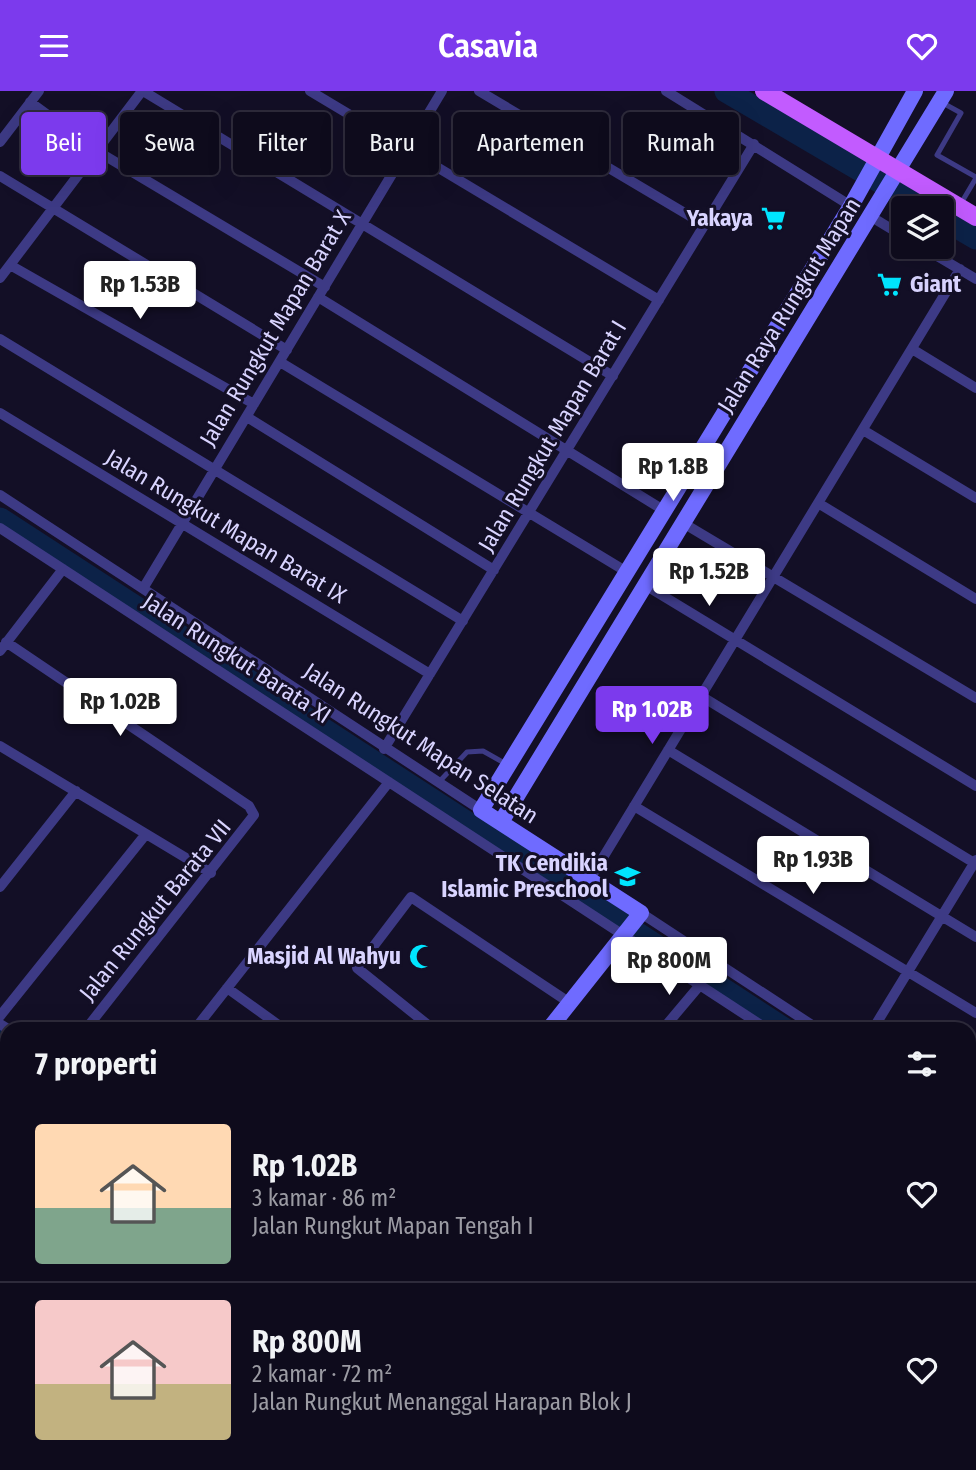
<!DOCTYPE html>
<html lang="id">
<head>
<meta charset="utf-8">
<style>
	:root { --surface:#0e0b1c; --page:#171425; --text:#f1f3f6; --muted:#9b9ba3; --line:#2e2b3b; --accent:#7c3aed }
	body { margin:0; font-family:"Fira Sans Condensed",sans-serif; background:var(--page); color:var(--text); height:100vh; display:flex; flex-direction:column; font-size:26px; white-space:nowrap }
	* { box-sizing:border-box; margin:0 }
	p { font-size:23px; color:var(--muted) }
	.icon { flex:none; width:38px; height:38px; fill:none; stroke:currentColor; stroke-width:2; stroke-linecap:round; stroke-linejoin:round }
	.map { position:relative; flex:1; overflow:hidden }
	.side { position:absolute; left:0px; top:931px; width:976px; height:448px; display:flex; flex-direction:column; background:var(--surface); border-radius:21px 21px 0 0; box-shadow:0 7px 28px #0002,0 0 0 2px var(--line) }
	.side>* { flex:none }
	.top-card { position:absolute; left:21px; top:21px; width:934px; height:63px; display:flex; gap:14px }
	.buttons { position:absolute; left:891px; top:105px; display:grid; gap:14px }
	.buttons a { display:grid; place-items:center; width:63px; height:63px; border-radius:7px; background:var(--surface); box-shadow:0 7px 28px #0002,0 0 0 2px var(--line); font-size:35px }
	.price { position:absolute; translate:-50% -60px; padding:0 16px; border-radius:7px; background:#fff; color:#222; font-size:23px; line-height:46px; filter:drop-shadow(0 2px 4px #0008) }
	.price::after { content:''; position:absolute; left:50%; top:42px; width:21px; height:16px; margin-left:-10px; background:inherit; clip-path:polygon(0 0,100% 0,50% 100%) }
	.price.selected { background:var(--accent); color:#fff }
	ul { padding:0; list-style:none }
	li { display:flex; align-items:center; gap:21px; height:175px; padding:0 35px }
	li+li { border-top:2px solid var(--line) }
	li span { display:grid; place-items:center; flex:none; width:196px; height:140px; border-radius:7px; color:#555 }
	li>.icon { margin-inline-start:auto }
	span .icon { width:84px; height:84px; fill:#fffc; stroke-width:1 }
	li b { font-size:30px }
	h2 { display:flex; justify-content:space-between; align-items:center; height:84px; padding:0 35px; font-size:30px }
	.pill { padding:0 24px; border-radius:7px; background:var(--surface); box-shadow:0 7px 28px #0002,0 0 0 2px var(--line); font-size:24px; line-height:63px }
	.pill.selected { background:var(--accent); color:#fff }
	header { display:flex; justify-content:space-between; align-items:center; height:91px; padding:0 35px; background:var(--accent); color:#fff; font-size:32px; font-weight:600 }
	.map>svg:first-child { display:block }
</style>
</head>
<body>
<header><svg class="icon" aria-label="menu" viewBox="0 0 24 24"><path d="M4 6h16M4 12h16M4 18h16"/></svg>Casavia<svg class="icon" aria-label="heart" viewBox="0 0 24 24"><path d="M12 20l-8-8c-3-5 5-10 8-4 3-6 11-1 8 4z"/></svg></header>
<div class="map">
<svg width="976" height="1379" viewBox="0 0 976 1379">
	<rect width="100%" height="100%" fill="#130f26"/>
	<g fill="none" stroke-linecap="round" stroke-linejoin="round">
		<path stroke="#0c2248" stroke-width="23" d="M 726,0 L 925,117
			M 942,127 L 976,147
			M 0,428 L 784,938
			M 0,948 L 7,953
			M 970,1059 L 976,1063
			M 970,1283 L 976,1275
			M 601,1372 L 611,1379
			M 891,1379 L 897,1372"/>
		<path stroke="#3d3a85" stroke-width="5" d="M 941,11 L 961,22 L 937,64 L 976,86
			M 960,114 L 976,87
			M 439,691 L 467,661 L 483,660 L 506,673"/>
		<path stroke="#3d3a85" stroke-width="10" d="M 143,0 L 613,285
			M 310,0 L 659,209
			M 479,0 L 705,134
			M 666,0 L 851,115
			M 30,11 L 97,60 L 325,196
			M 0,51 L 39,0
			M 0,85 L 287,259
			M 870,125 L 903,145
			M 922,156 L 976,188
			M 10,174 L 254,313
			M 0,187 L 142,0
			M 318,206 L 665,420
			M 0,248 L 463,530
			M 912,258 L 976,297
			M 280,271 L 627,481
			M 0,322 L 430,583
			M 247,326 L 494,479
			M 863,339 L 976,407
			M 0,404 L 481,719
			M 818,412 L 976,508
			M 683,432 L 976,607
			M 0,437 L 767,938
			M 645,494 L 976,695
			M 144,496 L 442,0
			M 6,551 L 249,715 L 254,724 L 86,938
			M 0,560 L 63,478
			M 701,605 L 976,773
			M 0,655 L 211,782
			M 384,658 L 754,53
			M 668,659 L 976,846
			M 634,715 L 976,922
			M 590,788 L 960,178
			M 0,796 L 76,700
			M 641,822 L 818,938
			M 227,897 L 284,938
			M 0,925 L 146,743
			M 0,933 L 8,938
			M 195,938 L 389,691
			M 433,938 L 357,877 L 411,806 L 570,912
			M 663,938 L 700,894
			M 873,938 L 976,769
			M 0,963 L 7,968
			M 970,1041 L 976,1045
			M 0,1042 L 7,1034
			M 970,1072 L 976,1077
			M 970,1150 L 976,1142
			M 0,1163 L 7,1155
			M 970,1258 L 976,1250
			M 970,1295 L 976,1286
			M 0,1304 L 7,1309
			M 85,1372 L 93,1379
			M 448,1372 L 459,1379
			M 582,1372 L 592,1379
			M 623,1372 L 633,1379
			M 764,1372 L 774,1379
			M 310,1379 L 316,1372
			M 399,1379 L 405,1372
			M 790,1379 L 795,1372
			M 874,1379 L 880,1372
			M 902,1379 L 908,1372"/>
		<path stroke="#6f6bff" stroke-width="16" d="M 501,731 L 946,0
			M 549,938 L 641,822 L 481,719 L 851,115 L 915,0
			M 197,1379 L 202,1372"/>
		<path stroke="#c25bff" stroke-width="18" d="M 764,0 L 976,126"/>
	</g>
	<defs>
		<symbol id="supermarket-bare" viewBox="-9 -9 18 18"><path d="M-6-5.5h2.5l.6 2H6L4.5 2H-2.5L-4.4-4H-6ZM-1.5 3.2a1.3 1.3 0 1 0 .1 0ZM3 3.2a1.3 1.3 0 1 0 .1 0Z" fill="#00e5ff" stroke="#130f26" stroke-width="2.5" paint-order="stroke"/></symbol>
		<symbol id="school-bare" viewBox="-9 -9 18 18"><path d="M0-5L7-2L0 1L-7-2ZM-4 1L0 2.5L4 1V4Q0 6-4 4Z" fill="#00e5ff" stroke="#130f26" stroke-width="2.5" paint-order="stroke"/></symbol>
		<symbol id="mosque-bare" viewBox="-9 -9 18 18"><path d="M3.5-4.9A6 6 0 1 0 3.5 4.9A5 5 0 1 1 3.5-4.9Z" fill="#00e5ff" stroke="#130f26" stroke-width="2.5" paint-order="stroke"/></symbol>
	</defs>
	<g fill-rule="evenodd">
		<use href="#supermarket-bare" x="756" y="110" width="35" height="35"/>
		<use href="#supermarket-bare" x="872" y="176" width="35" height="35"/>
		<use href="#school-bare" x="610" y="768" width="35" height="35"/>
		<use href="#mosque-bare" x="404" y="848" width="35" height="35"/>
	</g>
	<g text-anchor="middle" dominant-baseline="central" stroke-width="6" stroke-linejoin="round" paint-order="stroke">
		<g font-size="23" font-weight="bold" fill="#d9d4ff" stroke="#130f26" text-anchor="end">
			<text x="753" y="127">Yakaya</text>
			<text x="910" y="193" text-anchor="start">Giant</text>
			<text x="608" y="772">TK Cendikia<tspan x="608" dy="26">Islamic Preschool</tspan></text>
			<text x="401" y="865">Masjid Al Wahyu</text>
		</g>
		<g font-size="23" fill="#d9d4ff" stroke="#130f26">
			<text transform="translate(789 214) rotate(-58)">Jalan Raya Rungkut Mapan</text>
			<text transform="translate(275 237) rotate(-59)">Jalan Rungkut Mapan Barat X</text>
			<text transform="translate(552 345) rotate(-59)">Jalan Rungkut Mapan Barat I</text>
			<text transform="translate(226 435) rotate(31)">Jalan Rungkut Mapan Barat IX</text>
			<text transform="translate(237 567) rotate(33)">Jalan Rungkut Barata XI</text>
			<text transform="translate(421 652) rotate(33)">Jalan Rungkut Mapan Selatan</text>
			<text transform="translate(155 819) rotate(-51)">Jalan Rungkut Barata VII</text>
		</g>
	</g>
</svg>
<div class="buttons">
<a><svg class="icon" aria-label="layers" viewBox="0 0 24 24"><path d="M12 4l9 5-9 5-9-5zM3 14l9 5 9-5"/></svg></a>
</div>
<b class="price" style="left:140px;top:230px">Rp 1.53B</b>
<b class="price" style="left:673px;top:412px">Rp 1.8B</b>
<b class="price" style="left:709px;top:517px">Rp 1.52B</b>
<b class="price" style="left:120px;top:647px">Rp 1.02B</b>
<b class="price selected" style="left:652px;top:655px">Rp 1.02B</b>
<b class="price" style="left:813px;top:805px">Rp 1.93B</b>
<b class="price" style="left:669px;top:906px">Rp 800M</b>
<div class="top-card">
<a class="pill selected">Beli</a>
<a class="pill">Sewa</a>
<a class="pill">Filter</a>
<a class="pill">Baru</a>
<a class="pill">Apartemen</a>
<a class="pill">Rumah</a>
</div>
<section class="side">
<h2>7 properti<svg class="icon" aria-label="filters" viewBox="0 0 24 24"><path d="M4 7h16M4 17h16"/><circle cx="9" cy="7" r="2"/><circle cx="15" cy="17" r="2"/></svg></h2>
<ul>
<li><span style="background:linear-gradient(#ffd9b3 60%,#7fa58c 0)"><svg class="icon" aria-label="home" viewBox="0 0 24 24"><path d="M3 11l9-7 9 7M6 9v11h12V9"/></svg></span><div><b>Rp 1.02B</b><p>3 kamar · 86 m²</p><p>Jalan Rungkut Mapan Tengah I</p></div><svg class="icon" aria-label="heart" viewBox="0 0 24 24"><path d="M12 20l-8-8c-3-5 5-10 8-4 3-6 11-1 8 4z"/></svg></li>
<li><span style="background:linear-gradient(#f6c9c9 60%,#c2b280 0)"><svg class="icon" aria-label="home" viewBox="0 0 24 24"><path d="M3 11l9-7 9 7M6 9v11h12V9"/></svg></span><div><b>Rp 800M</b><p>2 kamar · 72 m²</p><p>Jalan Rungkut Menanggal Harapan Blok J</p></div><svg class="icon" aria-label="heart" viewBox="0 0 24 24"><path d="M12 20l-8-8c-3-5 5-10 8-4 3-6 11-1 8 4z"/></svg></li>
</ul>
</section>
</div>
</body>
</html>
